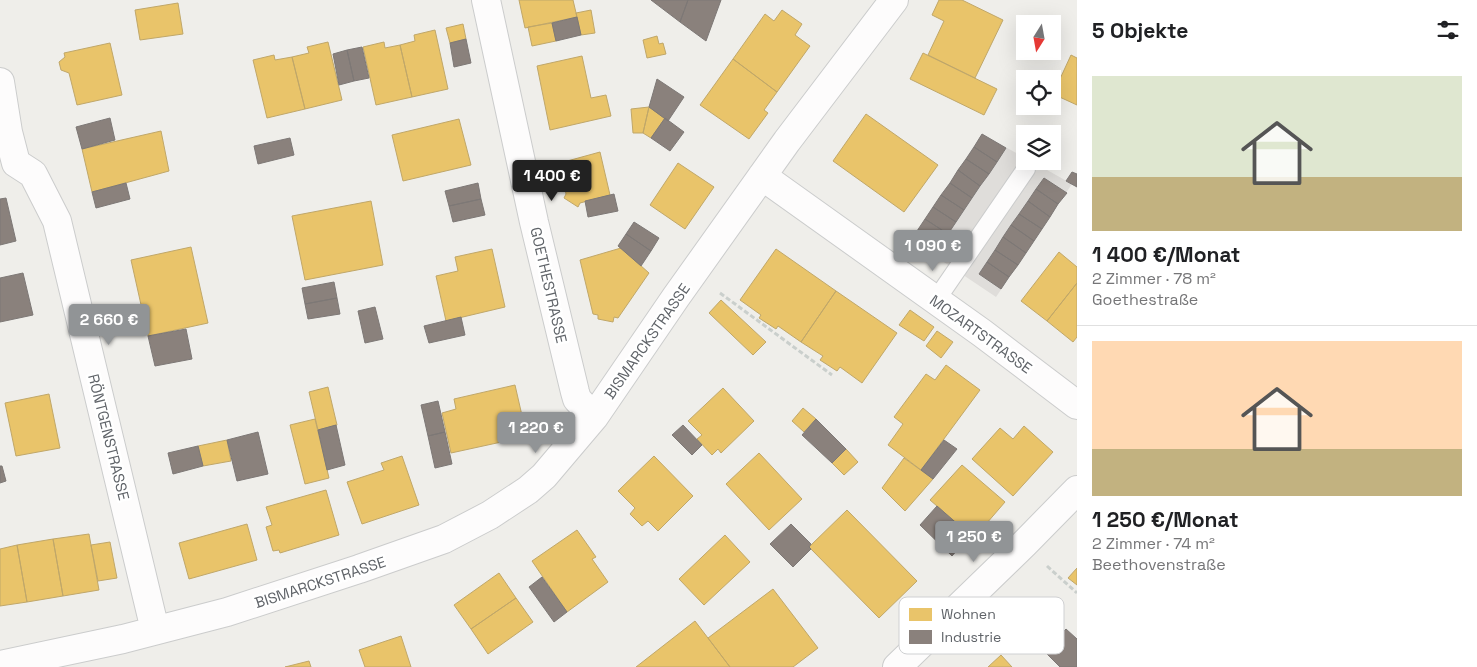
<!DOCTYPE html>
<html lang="de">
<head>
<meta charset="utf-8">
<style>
	:root { --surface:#fff; --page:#f6f6f6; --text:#202124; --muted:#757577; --line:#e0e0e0; --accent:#919496 }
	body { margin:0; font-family:"Space Grotesk",sans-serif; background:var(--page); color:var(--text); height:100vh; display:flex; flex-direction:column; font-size:19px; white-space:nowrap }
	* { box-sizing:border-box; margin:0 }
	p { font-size:16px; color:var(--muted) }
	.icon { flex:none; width:28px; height:28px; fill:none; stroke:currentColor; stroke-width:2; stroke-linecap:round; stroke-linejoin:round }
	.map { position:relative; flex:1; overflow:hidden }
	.side { display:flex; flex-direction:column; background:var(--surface); width:400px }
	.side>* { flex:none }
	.needle { width:32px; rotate:191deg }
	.buttons { position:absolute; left:1016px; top:15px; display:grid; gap:10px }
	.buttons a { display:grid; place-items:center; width:45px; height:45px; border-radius:0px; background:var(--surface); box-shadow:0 5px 20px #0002; font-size:25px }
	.price { position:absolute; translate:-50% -42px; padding:0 11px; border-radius:5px; background:var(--accent); color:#fff; font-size:16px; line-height:32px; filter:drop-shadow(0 1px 2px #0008) }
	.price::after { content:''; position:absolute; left:50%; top:30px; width:15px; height:11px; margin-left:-8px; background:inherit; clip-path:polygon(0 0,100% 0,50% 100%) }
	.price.current { background:#222; color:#fff }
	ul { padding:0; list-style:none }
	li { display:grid; align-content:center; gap:10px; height:265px; padding:0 15px }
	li+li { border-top:1px solid var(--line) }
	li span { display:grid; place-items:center; height:155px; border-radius:0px; color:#555 }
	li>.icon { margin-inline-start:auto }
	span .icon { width:90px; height:90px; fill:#fffc; stroke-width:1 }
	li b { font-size:21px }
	h2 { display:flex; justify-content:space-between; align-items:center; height:60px; padding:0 15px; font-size:21px }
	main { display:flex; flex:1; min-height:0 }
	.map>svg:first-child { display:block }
</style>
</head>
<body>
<main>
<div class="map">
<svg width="1077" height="667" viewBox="0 0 1077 667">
	<rect width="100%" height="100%" fill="#efeeea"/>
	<path fill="#dfddda" d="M 982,134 L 1025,158 L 1025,161 L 1031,161 L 1072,184 L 996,297 L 911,240 Z"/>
	<path fill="#e9c46a" stroke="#c0a769" d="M 519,0 L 573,0 L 577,17 L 525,28 Z
		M 939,0 L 962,0 L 1003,20 L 975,78 L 928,55 L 944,21 L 932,15 Z
		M 178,3 L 183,34 L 140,40 L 135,10 Z
		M 591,10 L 595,33 L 581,35 L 576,13 Z
		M 782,10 L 802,24 L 795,35 L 810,46 L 777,92 L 733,59 L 765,14 L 774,21 Z
		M 552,23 L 556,41 L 532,46 L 528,27 Z
		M 463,24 L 466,39 L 450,43 L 446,28 Z
		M 435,30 L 448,89 L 412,97 L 400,45 L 415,41 L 414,35 Z
		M 657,36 L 659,44 L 663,43 L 666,54 L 647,58 L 643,40 Z
		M 328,42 L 342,100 L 305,109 L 292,57 L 309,53 L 307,47 Z
		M 384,42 L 385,48 L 400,45 L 412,97 L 376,105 L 363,47 Z
		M 110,43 L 122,95 L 77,105 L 69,73 L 61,70 L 59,62 L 65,57 L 64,53 Z
		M 923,53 L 997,89 L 984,115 L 910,79 Z
		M 274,55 L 275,60 L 292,57 L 305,109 L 267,118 L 253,60 Z
		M 1071,55 L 1077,58 L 1077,105 L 1053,94 Z
		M 582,56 L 591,98 L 606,95 L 611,116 L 550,130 L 537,66 Z
		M 733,59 L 777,92 L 764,110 L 768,113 L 749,139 L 700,105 Z
		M 649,107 L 665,118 L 651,138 L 643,133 Z
		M 649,107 L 643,133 L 633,133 L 631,109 Z
		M 866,114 L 938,165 L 904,212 L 833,161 Z
		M 459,119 L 471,165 L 403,181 L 392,135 Z
		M 161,131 L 169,171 L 92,192 L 82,149 Z
		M 600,152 L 610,195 L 580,203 L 578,207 L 564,198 L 566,194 L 560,163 Z
		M 678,163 L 714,187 L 685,229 L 650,205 Z
		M 371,201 L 383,265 L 305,280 L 292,216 Z
		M 191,247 L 208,323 L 148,336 L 131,260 Z
		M 621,248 L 649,273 L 618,318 L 614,317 L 613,322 L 598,319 L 598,315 L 593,314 L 580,260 Z
		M 492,249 L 505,307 L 446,321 L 436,276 L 458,271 L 455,257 Z
		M 776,249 L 836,291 L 801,342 L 778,326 L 776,329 L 759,318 L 761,315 L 740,300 Z
		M 1059,252 L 1077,267 L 1077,283 L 1047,321 L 1021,301 Z
		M 1077,283 L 1077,337 L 1073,342 L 1047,321 Z
		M 836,291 L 897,333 L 862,383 L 840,367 L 837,371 L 820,360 L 823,356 L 801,342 Z
		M 721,300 L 766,342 L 753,355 L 709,313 Z
		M 910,310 L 934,327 L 924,341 L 899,325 Z
		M 937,331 L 953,342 L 941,358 L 926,346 Z
		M 946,365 L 980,390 L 921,470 L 888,445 L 903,424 L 894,417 L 926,374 L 935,380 Z
		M 515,385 L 526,433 L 506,438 L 506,441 L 451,453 L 442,413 L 456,409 L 454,399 Z
		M 328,387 L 337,425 L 318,430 L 309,392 Z
		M 723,388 L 754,421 L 721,453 L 718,449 L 712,455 L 697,439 L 702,435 L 688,421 Z
		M 49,394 L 60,448 L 16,456 L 5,403 Z
		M 803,408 L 816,419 L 804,432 L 792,421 Z
		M 315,419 L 329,478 L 305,484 L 290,425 Z
		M 1024,426 L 1053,452 L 1013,496 L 972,459 L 1000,428 L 1013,439 Z
		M 227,440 L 231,461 L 203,466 L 198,446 Z
		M 846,449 L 858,462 L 844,475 L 832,463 Z
		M 759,453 L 802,499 L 769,530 L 726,484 Z
		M 402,456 L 419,505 L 362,524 L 347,482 L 384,470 L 381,463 Z
		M 654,456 L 693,496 L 658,531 L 648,521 L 642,526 L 630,514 L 635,508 L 618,491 Z
		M 904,458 L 933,479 L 905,511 L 882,488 Z
		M 962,465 L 1005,502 L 974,538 L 930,500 Z
		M 326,490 L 339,535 L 280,553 L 279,550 L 273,551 L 266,527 L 272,525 L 266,507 Z
		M 847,510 L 917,581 L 879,618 L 809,547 Z
		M 247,524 L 257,560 L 189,579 L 179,543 Z
		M 577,530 L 596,557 L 592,559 L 608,582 L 567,612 L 532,561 Z
		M 89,534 L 99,590 L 63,596 L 53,539 Z
		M 725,535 L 750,562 L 704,605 L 679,579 Z
		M 53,539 L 63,596 L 27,602 L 17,545 Z
		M 110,542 L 117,578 L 98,581 L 91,545 Z
		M 17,545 L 27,602 L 0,606 L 0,549 Z
		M 1077,568 L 1077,585 L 1068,578 Z
		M 499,573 L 516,598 L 471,629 L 454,605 Z
		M 773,589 L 818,648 L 793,667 L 730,667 L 708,638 Z
		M 516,598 L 533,622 L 488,654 L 471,629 Z
		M 695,621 L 730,667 L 636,667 Z
		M 401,636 L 411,667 L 365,667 L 359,650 Z
		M 1001,655 L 1012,667 L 988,667 Z
		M 309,661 L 311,667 L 285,667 Z"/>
	<path fill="#8a817c" stroke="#7d7876" d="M 651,0 L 688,0 L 680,22 Z
		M 688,0 L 721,0 L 706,41 L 680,22 Z
		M 577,17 L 581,35 L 556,41 L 552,23 Z
		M 466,39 L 471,63 L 454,67 L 450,43 Z
		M 362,47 L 369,78 L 354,81 L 347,50 Z
		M 347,50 L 354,81 L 339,85 L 333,54 Z
		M 657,79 L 684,97 L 668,121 L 649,107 Z
		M 110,118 L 115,140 L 82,149 L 76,127 Z
		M 665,118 L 684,132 L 670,151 L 651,138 Z
		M 982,134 L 1006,148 L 997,162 L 974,147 Z
		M 290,138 L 294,155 L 258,164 L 254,146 Z
		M 974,147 L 997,162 L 989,174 L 966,159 Z
		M 966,159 L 989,174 L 980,186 L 958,170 Z
		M 958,170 L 980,186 L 972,198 L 950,183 Z
		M 1072,172 L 1077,174 L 1077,187 L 1066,181 Z
		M 1044,178 L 1067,193 L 1058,204 L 1036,189 Z
		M 126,183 L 130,199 L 96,208 L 92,192 Z
		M 478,183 L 481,199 L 449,206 L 445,191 Z
		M 950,183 L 972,198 L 964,210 L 941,195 Z
		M 1036,189 L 1058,204 L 1050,217 L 1028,201 Z
		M 614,194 L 618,211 L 588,217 L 585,201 Z
		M 941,195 L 964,210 L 956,222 L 933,207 Z
		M 6,198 L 16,241 L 0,245 L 0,199 Z
		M 481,199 L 485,215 L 453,222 L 449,206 Z
		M 1028,201 L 1050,217 L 1042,229 L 1019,214 Z
		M 933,207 L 956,222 L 948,234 L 925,219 Z
		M 1019,214 L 1042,229 L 1034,241 L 1011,225 Z
		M 925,219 L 948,234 L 940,246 L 917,231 Z
		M 634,222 L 659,238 L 651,251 L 626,234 Z
		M 1011,225 L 1034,241 L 1026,253 L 1003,237 Z
		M 626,234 L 651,251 L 641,266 L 618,246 Z
		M 1003,237 L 1026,253 L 1018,265 L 995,250 Z
		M 995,250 L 1018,265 L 1009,277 L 987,262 Z
		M 987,262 L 1009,277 L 1001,289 L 979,274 Z
		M 23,273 L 33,315 L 0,322 L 0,278 Z
		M 334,282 L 337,298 L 305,304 L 302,288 Z
		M 337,298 L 340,314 L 308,319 L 305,304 Z
		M 375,307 L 383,339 L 365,343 L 358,311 Z
		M 461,317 L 465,335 L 429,343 L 424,326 Z
		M 186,329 L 192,359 L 155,366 L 148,336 Z
		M 438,401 L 445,432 L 428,436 L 421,405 Z
		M 816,419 L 846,449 L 832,463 L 802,435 Z
		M 336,425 L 345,465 L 327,470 L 318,430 Z
		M 683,425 L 702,445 L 692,455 L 672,435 Z
		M 258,432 L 268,474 L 237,481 L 227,440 Z
		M 445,432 L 452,464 L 435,468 L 428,436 Z
		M 944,440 L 957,449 L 933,479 L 921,470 Z
		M 198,446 L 203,466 L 173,474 L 168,453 Z
		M 0,466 L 2,466 L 6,481 L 0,483 Z
		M 937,506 L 970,535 L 952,556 L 920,525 Z
		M 791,524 L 811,544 L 809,547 L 811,549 L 793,567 L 770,544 Z
		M 542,577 L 567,612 L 554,622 L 529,587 Z
		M 1066,629 L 1077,639 L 1077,667 L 1060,667 L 1044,651 Z"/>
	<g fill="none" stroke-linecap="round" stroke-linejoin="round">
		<defs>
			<path id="lane" d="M 936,300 L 1026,169"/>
			<path id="street" d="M 486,0 L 534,222 L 575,392 L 577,399 L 594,417
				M 0,82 L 8,132 L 16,163 L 33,174 L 57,221 L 155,630
				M 762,176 L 982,333 L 1077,405
				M 0,665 L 123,639 L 227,612 L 359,569 L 444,539 L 490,515 L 528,490 L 544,476 L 594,417 L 676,297 L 787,141 L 894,0
				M 897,667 L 1024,544 L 1077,490"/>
		</defs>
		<use href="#lane" stroke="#cbcccc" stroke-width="20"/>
		<use href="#street" stroke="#cbcccc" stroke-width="30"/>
		<path stroke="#cacfcc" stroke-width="3" stroke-dasharray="5 2.5" stroke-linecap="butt" d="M 720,293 L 832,375
			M 1047,566 L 1077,593"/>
		<use href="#lane" stroke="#fdfcfc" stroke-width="18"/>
		<use href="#street" stroke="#fdfcfc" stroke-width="28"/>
	</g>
	<g text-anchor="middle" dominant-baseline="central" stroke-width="5" stroke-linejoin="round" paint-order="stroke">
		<g font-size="15" fill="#5f6368" stroke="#fff">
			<text transform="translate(549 285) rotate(77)">GOETHESTRASSE</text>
			<text transform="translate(981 334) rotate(36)">MOZARTSTRASSE</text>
			<text transform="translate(647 341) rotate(-55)">BISMARCKSTRASSE</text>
			<text transform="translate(109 437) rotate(76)">RÖNTGENSTRASSE</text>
			<text transform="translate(320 582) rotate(-18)">BISMARCKSTRASSE</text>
		</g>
	</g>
	<rect x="899" y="597" width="165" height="57" rx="8" fill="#fff" stroke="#cfd0d2" stroke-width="1"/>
	<rect x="909" y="608" width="23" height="13" fill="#e9c46a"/>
	<rect x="909" y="630" width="23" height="14" fill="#8a817c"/>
	<g font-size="14" fill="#5f6368">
		<text x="941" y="619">Wohnen</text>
		<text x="941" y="642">Industrie</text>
	</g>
</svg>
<div class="buttons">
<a><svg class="needle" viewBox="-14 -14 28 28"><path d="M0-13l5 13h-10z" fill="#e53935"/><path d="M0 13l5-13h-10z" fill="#757577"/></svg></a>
<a><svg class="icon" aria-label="locate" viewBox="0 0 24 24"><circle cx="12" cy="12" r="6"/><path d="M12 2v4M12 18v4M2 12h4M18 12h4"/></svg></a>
<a><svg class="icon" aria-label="layers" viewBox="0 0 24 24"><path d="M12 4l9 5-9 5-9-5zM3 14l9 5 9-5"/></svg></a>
</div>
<b class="price current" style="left:552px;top:202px">1 400 €</b>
<b class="price" style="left:933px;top:272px">1 090 €</b>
<b class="price" style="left:109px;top:346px">2 660 €</b>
<b class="price" style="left:536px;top:454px">1 220 €</b>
<b class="price" style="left:974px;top:563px">1 250 €</b>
</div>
<section class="side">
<h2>5 Objekte<svg class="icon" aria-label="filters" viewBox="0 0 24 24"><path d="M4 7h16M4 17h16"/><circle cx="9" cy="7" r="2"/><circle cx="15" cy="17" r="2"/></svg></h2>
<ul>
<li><span style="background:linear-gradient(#dfe7d0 65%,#c2b280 0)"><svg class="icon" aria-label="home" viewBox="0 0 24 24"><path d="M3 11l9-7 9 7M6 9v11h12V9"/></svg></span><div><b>1 400 €/Monat</b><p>2 Zimmer · 78 m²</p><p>Goethestraße</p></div></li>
<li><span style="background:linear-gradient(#ffd9b3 70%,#c2b280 0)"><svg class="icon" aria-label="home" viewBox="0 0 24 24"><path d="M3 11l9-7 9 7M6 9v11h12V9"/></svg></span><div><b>1 250 €/Monat</b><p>2 Zimmer · 74 m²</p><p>Beethovenstraße</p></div></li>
</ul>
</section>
</main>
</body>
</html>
